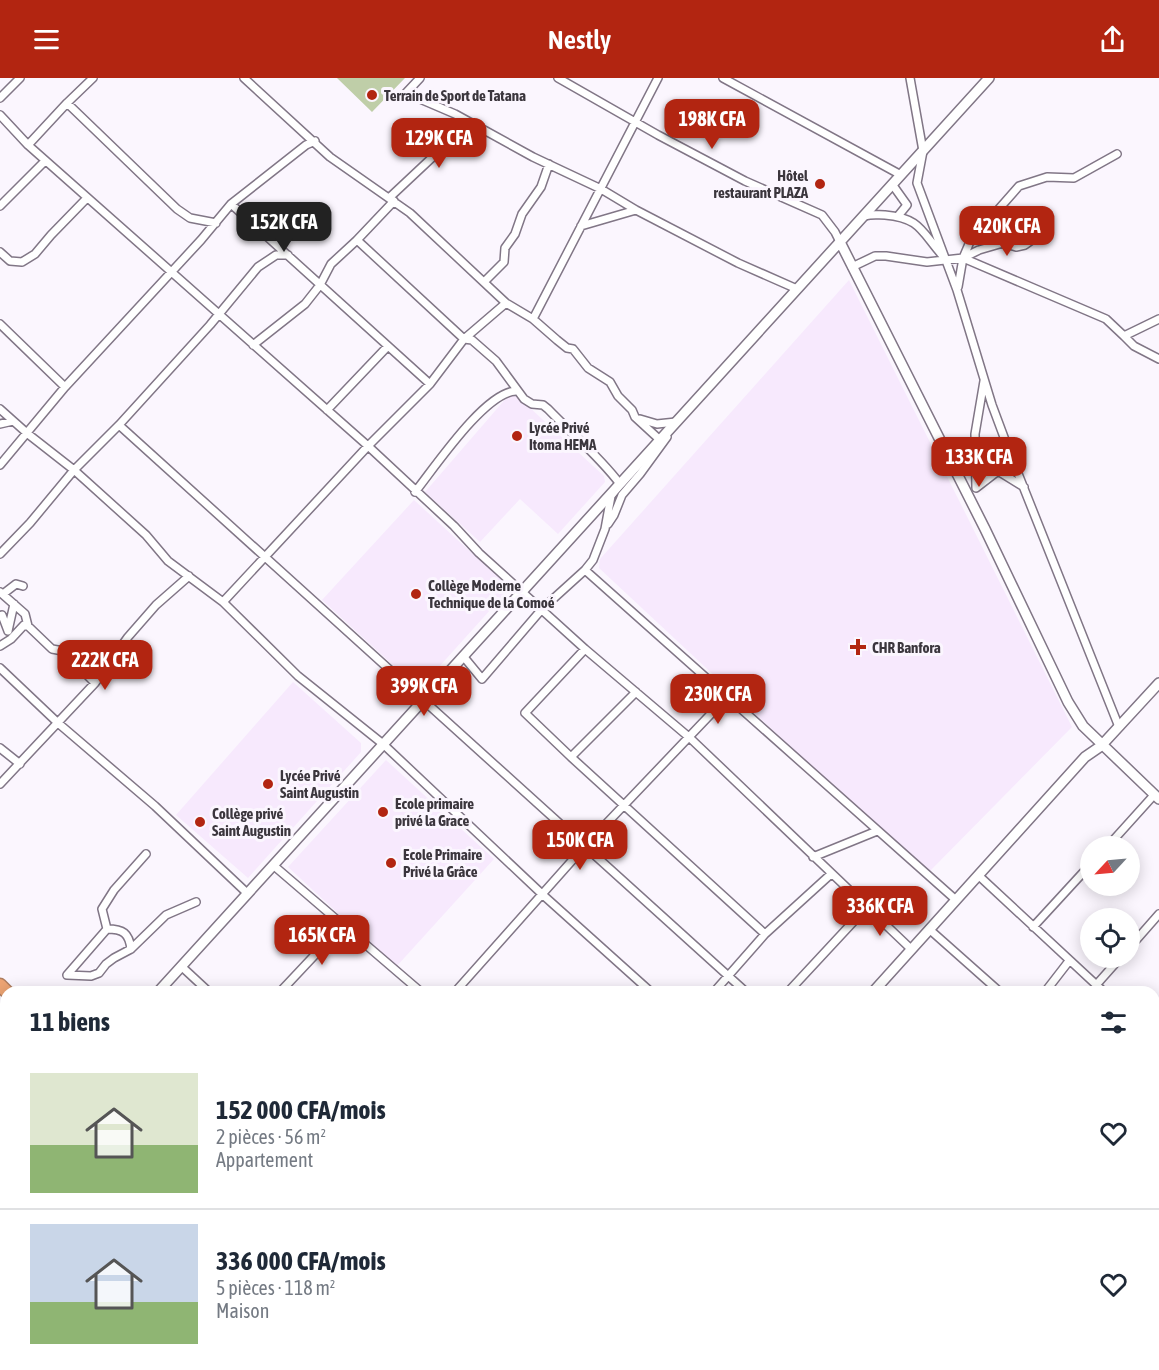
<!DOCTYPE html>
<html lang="fr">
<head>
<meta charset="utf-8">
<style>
	:root { --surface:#fff; --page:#f2f2f3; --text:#1f2937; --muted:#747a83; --line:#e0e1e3; --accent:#b22511 }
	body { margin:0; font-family:"Asap Condensed",sans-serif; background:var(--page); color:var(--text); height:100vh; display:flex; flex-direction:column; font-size:22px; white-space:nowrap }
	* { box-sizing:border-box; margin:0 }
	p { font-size:20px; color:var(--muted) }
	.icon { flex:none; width:33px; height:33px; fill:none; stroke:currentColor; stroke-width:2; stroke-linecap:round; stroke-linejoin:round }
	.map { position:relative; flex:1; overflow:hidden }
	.sheet { position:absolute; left:0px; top:908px; width:1160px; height:386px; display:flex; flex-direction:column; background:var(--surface); border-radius:18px 18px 0 0; box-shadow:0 3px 15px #0003 }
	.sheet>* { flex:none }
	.needle { width:39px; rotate:244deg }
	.fabs { position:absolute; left:1080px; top:758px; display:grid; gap:12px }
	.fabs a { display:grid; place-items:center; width:60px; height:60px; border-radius:50%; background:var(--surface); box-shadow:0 3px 15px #0003; font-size:30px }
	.price { position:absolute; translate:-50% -51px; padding:0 14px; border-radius:12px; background:var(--accent); color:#fff; font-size:20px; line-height:39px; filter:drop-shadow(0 2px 3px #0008) }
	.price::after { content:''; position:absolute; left:50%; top:36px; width:18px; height:14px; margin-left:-9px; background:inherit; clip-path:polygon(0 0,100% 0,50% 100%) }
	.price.on { background:#222; color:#fff }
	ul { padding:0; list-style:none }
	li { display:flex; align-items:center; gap:18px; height:150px; padding:0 30px }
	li+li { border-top:2px solid var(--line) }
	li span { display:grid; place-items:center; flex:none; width:168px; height:120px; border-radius:0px; color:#555 }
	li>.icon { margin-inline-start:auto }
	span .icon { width:72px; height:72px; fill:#fffc; stroke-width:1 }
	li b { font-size:26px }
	h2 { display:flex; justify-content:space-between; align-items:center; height:72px; padding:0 30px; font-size:26px }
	header { display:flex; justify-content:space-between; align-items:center; height:78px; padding:0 30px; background:var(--accent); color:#fff; font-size:27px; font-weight:600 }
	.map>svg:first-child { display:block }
</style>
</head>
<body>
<header><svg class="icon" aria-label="menu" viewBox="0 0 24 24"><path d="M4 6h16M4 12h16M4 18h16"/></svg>Nestly<svg class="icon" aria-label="share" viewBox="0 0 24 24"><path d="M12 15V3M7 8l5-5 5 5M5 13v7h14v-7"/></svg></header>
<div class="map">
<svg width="1159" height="1292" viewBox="0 0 1159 1292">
	<rect width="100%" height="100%" fill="#fbf6fe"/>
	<path fill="#f7e9fd" d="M 849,202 L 1072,649 L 930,793 L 822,698 L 599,490 L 600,481 Z
		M 516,317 L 604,398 L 605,404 L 558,456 L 520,421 L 480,464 L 425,414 L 508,318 Z
		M 414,422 L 510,510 L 419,611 L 322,522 Z
		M 293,604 L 361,665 L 361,674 L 248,800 L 176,737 Z
		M 386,682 L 494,781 L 396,889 L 288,789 Z"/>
	<path fill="#bfcea8" d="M 337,0 L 405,0 L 372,34 Z
		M 0,1015 L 6,1020 L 6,1276 L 0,1282 Z"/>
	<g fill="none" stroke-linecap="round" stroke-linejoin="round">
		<defs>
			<path id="street" d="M 244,0 L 330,79 L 410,135 L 506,225 L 533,241 L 557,262 L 567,270 L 573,271 L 588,290 L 610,304 L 618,318 L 632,332 L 635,339 L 660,362
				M 420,0 L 406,15 L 455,36 L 533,79 L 601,111 L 636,132 L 738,185 L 797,211
				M 558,0 L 658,57 L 745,103 L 822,137 L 835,154 L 840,164
				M 723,0 L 901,97
				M 910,0 L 923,73 L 917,105 L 957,212 L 992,327 L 1011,378 L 1119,649
				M 0,20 L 20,0
				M 67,25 L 93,0
				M 0,37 L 28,67 L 368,368 L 454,448 L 479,475 L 585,571 L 690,660 L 911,871
				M 28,67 L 67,25 L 177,131 L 190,140 L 216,145
				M 892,106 L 907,127 L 898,138
				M 389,120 L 470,44
				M 231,126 L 430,306
				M 0,128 L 45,83
				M 865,138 C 872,136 877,137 885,137 C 920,140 921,153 942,177
				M 581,148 L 636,132
				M 357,162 L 464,261 L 472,262 L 496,283 L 524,321 L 532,326 L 543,327 L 548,331 C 572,356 599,378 620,406 L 611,418 L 605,451 L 593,482 L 585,492 L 542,531 L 482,601 L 463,578
				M 0,174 L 10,183 L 22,184 L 35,176 L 51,157 L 87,120
				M 963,180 L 1106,241 L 1124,258 L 1159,241
				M 852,189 L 875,178 L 886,178 L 927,184 L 963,180 L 979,172 L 1003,165 L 1016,169 L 1025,167 L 1032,162 L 1046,161
				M 484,204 L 504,184 L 505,170 L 515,156 L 522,136 L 541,109 L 549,86
				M 958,209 L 963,180 L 978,145 L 997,133 L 1019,108 L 1047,99 L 1074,100 L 1117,76
				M 533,241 L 658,0
				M 0,246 L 65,309
				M 1124,258 L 1134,268 L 1159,281
				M 253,267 L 305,226 L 320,207 L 331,186 L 357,162 L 394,123
				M 984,303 L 975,356 L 976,410 L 998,393 L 1024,409
				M 0,331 L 28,356 L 74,392 L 146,457 L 168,483 L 223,524 L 298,598 L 383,666 L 543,817 L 651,914
				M 327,332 L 388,268
				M 640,341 L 657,346 L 676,344
				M 0,346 L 13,343
				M 119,347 L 746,914
				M 0,387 L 65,309 L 201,162 L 231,126 L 306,67 L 315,63
				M 998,393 L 1011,378
				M 415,414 C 435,389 485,314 516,313
				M 608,446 L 614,437 L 622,417 L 640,396 L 667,359
				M 0,476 L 30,445 L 74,392 L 119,347 L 210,247 L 258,189 L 276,177 L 288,177
				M 585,492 L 956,822
				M 0,514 L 25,536 L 28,548 L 52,571 L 63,573 L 95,605
				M 3,516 L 16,506 L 23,508
				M 223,524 L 368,368 L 430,306 L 464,261 L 506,225
				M 2,537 L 8,553
				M 8,553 L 14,526
				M 0,568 L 11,561 L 24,547 L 28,548
				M 585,571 L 525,635 L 571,679 L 636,614
				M 0,590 L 58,645 L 155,728 L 247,815
				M 0,670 L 20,686
				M 571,679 L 765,856
				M 0,706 L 95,605 L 128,559 L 156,527 L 189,498
				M 1108,768 L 1154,717
				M 813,779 L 877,753
				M 273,787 L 421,914
				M 978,797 L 1104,914
				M 1033,849 L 1090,787
				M 107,851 C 123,851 129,855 131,871 L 114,880 L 106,886 L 99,895 L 91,898 L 67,897 Z
				M 107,851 L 102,831 L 114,812 L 146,776
				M 929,851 L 1000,914
				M 1130,869 L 1159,836
				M 131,871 L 166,837 L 196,824
				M 181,888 L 209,914
				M 1097,906 L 1121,879
				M 280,914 L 343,847
				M 455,914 L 585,768 L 728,618
				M 714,914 L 765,856 L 831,796
				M 788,914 L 867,829
				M 1045,914 L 1069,883
				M 0,949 L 6,948
				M 1154,959 L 1159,964
				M 1154,978 L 1159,972
				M 1154,1055 L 1159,1060
				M 1154,1077 L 1159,1072
				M 1154,1209 L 1159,1203
				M 1154,1246 L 1159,1251
				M 34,1287 L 38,1292
				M 102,1287 L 108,1292
				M 195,1287 L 200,1292
				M 395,1287 L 400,1292
				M 604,1287 L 609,1292
				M 764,1287 L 770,1292
				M 914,1287 L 918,1292
				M 1060,1287 L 1066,1292
				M 12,1292 L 16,1287
				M 156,1292 L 160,1287
				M 333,1292 L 336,1287
				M 890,1292 L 895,1287
				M 1072,1292 L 1077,1287"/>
			<path id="secondary" d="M 840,164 L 985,451 L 1068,624 L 1083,648 L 1159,721
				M 158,914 L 989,0
				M 873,914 L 1085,679 L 1101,668 L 1159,605
				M 531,1292 L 536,1287"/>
			<path id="highway" d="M 0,907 L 7,914
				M 422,1287 L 427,1292"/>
		</defs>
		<use href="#street" stroke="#817686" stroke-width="10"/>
		<use href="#secondary" stroke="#817686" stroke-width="12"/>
		<use href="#highway" stroke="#af7e60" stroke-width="15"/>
		<use href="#street" stroke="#fff" stroke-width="7"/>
		<use href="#secondary" stroke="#fff" stroke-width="9"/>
		<use href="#highway" stroke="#eda473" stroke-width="12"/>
	</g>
	<g fill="#b22511" stroke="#fbf6fe" stroke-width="2">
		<circle cx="372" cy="17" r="6"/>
		<circle cx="820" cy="106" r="6"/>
		<circle cx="517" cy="358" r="6"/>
		<circle cx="416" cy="516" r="6"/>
		<path d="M855 560h6v6h6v6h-6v6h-6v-6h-6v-6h6z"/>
		<circle cx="268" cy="706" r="6"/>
		<circle cx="383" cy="734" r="6"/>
		<circle cx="200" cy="744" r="6"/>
		<circle cx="391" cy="785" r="6"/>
	</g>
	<g text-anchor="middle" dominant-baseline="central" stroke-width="6" stroke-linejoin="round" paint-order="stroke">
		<g font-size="15" font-weight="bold" fill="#3b363d" stroke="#fbf6fe" text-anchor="start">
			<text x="384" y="17">Terrain de Sport de Tatana</text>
			<text x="808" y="97" text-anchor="end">Hôtel<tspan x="808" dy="17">restaurant PLAZA</tspan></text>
			<text x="529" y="349">Lycée Privé<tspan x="529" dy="17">Itoma HEMA</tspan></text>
			<text x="428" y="507">Collège Moderne<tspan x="428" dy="17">Technique de la Comoé</tspan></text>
			<text x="872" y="569">CHR Banfora</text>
			<text x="280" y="697">Lycée Privé<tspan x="280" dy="17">Saint Augustin</tspan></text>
			<text x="395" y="725">Ecole primaire<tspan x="395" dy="17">privé la Grace</tspan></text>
			<text x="212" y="735">Collège privé<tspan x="212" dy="17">Saint Augustin</tspan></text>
			<text x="403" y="776">Ecole Primaire<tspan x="403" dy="17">Privé la Grâce</tspan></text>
		</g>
	</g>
</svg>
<div class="fabs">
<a><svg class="needle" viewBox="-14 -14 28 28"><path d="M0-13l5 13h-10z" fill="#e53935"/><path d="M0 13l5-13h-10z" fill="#747a83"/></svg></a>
<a><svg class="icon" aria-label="locate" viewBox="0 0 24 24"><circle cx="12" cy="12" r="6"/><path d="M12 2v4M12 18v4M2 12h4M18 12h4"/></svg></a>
</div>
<b class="price" style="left:712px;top:72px">198K CFA</b>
<b class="price" style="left:439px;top:91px">129K CFA</b>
<b class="price on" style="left:284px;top:175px">152K CFA</b>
<b class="price" style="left:1007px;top:179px">420K CFA</b>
<b class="price" style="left:979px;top:410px">133K CFA</b>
<b class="price" style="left:105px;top:613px">222K CFA</b>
<b class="price" style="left:424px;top:639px">399K CFA</b>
<b class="price" style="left:718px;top:647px">230K CFA</b>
<b class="price" style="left:580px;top:793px">150K CFA</b>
<b class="price" style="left:880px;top:859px">336K CFA</b>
<b class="price" style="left:322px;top:888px">165K CFA</b>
<section class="sheet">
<h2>11 biens<svg class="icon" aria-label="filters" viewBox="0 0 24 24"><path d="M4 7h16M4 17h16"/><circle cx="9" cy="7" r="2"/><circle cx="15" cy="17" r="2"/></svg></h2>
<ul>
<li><span style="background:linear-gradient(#dfe7d0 60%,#8fb573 0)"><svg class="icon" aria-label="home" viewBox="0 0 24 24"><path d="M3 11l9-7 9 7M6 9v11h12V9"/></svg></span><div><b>152 000 CFA/mois</b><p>2 pièces · 56 m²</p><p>Appartement</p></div><svg class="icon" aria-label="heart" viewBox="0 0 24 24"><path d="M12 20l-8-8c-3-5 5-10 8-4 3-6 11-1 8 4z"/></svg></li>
<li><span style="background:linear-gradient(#c9d6e8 65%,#8fb573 0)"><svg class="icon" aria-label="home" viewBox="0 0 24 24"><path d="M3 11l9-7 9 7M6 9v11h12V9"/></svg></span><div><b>336 000 CFA/mois</b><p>5 pièces · 118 m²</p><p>Maison</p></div><svg class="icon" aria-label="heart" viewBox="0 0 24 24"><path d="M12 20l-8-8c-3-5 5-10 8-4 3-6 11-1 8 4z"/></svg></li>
</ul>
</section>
</div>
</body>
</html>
